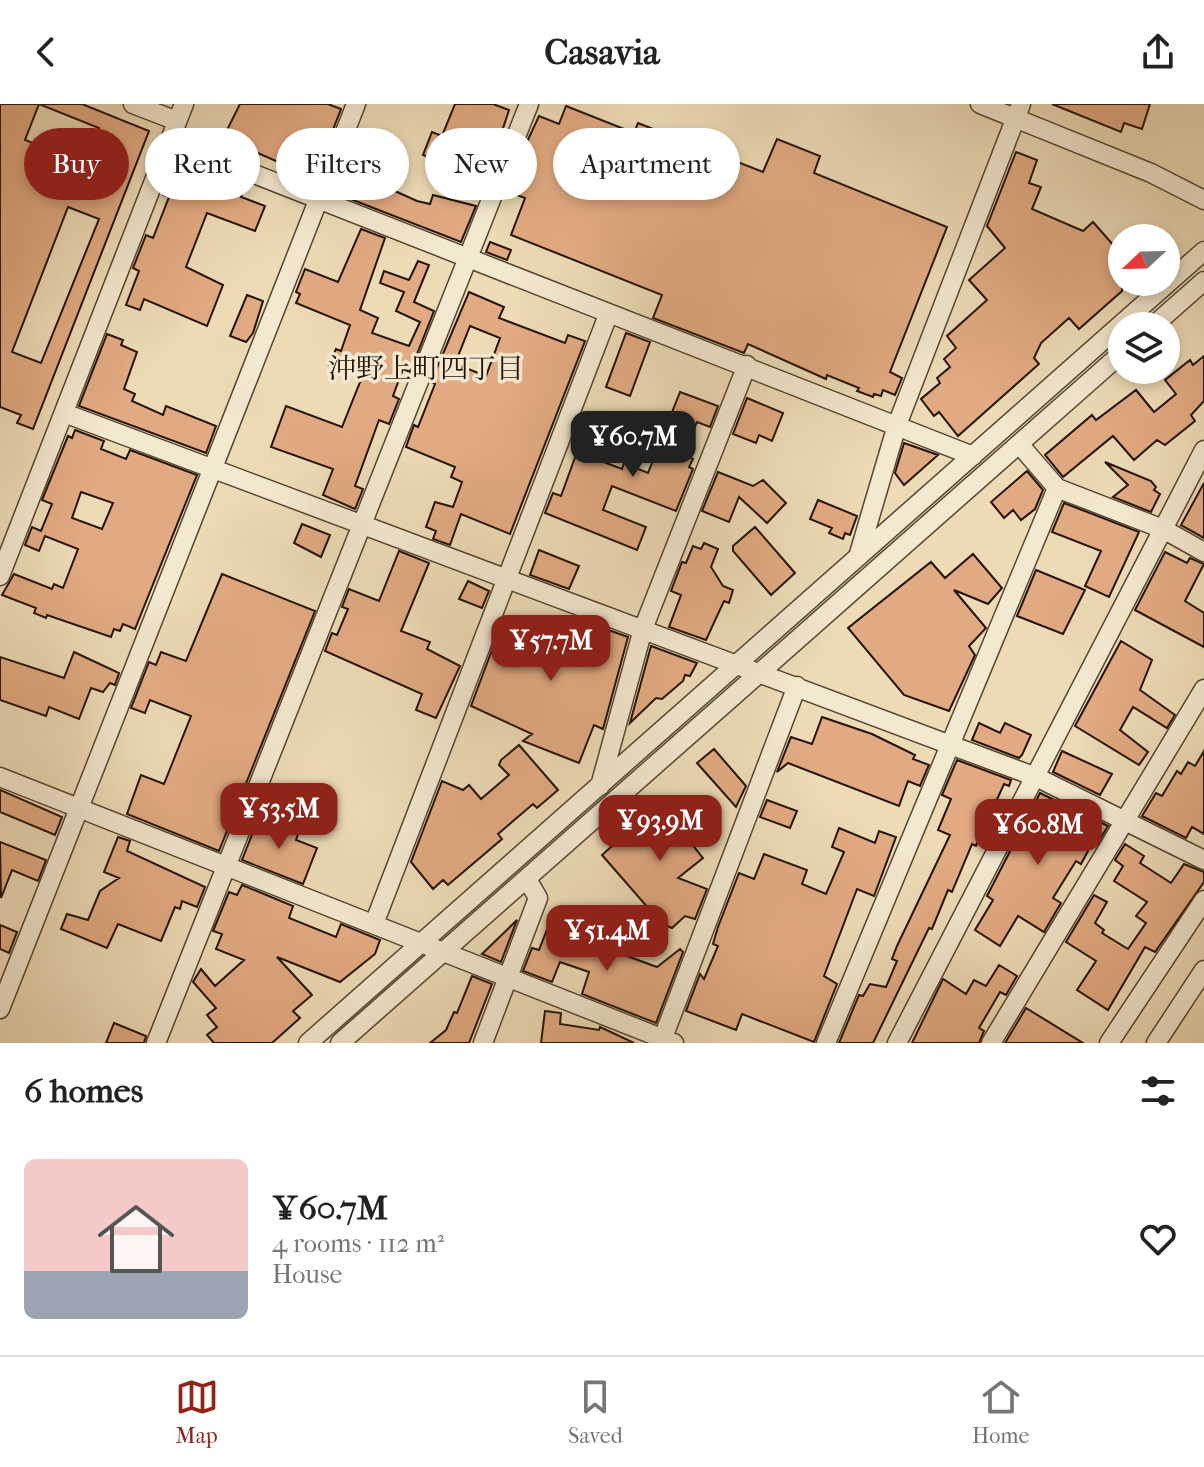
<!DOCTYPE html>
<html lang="en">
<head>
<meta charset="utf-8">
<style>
	:root { --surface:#fff; --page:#f6f6f6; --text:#222; --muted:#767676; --line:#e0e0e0; --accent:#8f2418 }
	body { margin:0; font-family:"IM FELL French Canon","Noto Serif JP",serif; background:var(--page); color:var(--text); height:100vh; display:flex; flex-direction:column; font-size:30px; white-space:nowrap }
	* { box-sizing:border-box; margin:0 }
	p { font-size:26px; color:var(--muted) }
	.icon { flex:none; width:44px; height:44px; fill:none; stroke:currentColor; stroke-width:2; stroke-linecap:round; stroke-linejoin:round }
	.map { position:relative; height:939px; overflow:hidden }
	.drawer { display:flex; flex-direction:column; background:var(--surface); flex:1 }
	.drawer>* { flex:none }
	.top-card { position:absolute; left:24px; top:24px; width:800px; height:72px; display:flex; gap:16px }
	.needle { width:52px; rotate:248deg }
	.tools { position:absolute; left:1108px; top:120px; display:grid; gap:16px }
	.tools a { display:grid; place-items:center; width:72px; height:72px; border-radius:50%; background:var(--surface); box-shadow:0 4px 12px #0003; font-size:40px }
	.price { position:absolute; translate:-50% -68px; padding:0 18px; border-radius:16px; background:var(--accent); color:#fff; font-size:26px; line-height:52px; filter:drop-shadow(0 2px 4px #0008) }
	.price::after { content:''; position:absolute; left:50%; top:48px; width:24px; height:18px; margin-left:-12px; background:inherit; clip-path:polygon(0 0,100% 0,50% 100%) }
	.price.on { background:#222; color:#fff }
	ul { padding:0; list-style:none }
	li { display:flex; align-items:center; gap:24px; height:200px; padding:0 24px }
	li span { display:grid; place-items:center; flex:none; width:224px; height:160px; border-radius:12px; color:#555 }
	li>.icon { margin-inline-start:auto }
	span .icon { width:96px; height:96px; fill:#fffc; stroke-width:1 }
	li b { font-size:34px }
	h2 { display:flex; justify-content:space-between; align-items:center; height:96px; padding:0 24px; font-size:34px }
	.pill { padding:0 28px; border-radius:36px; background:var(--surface); box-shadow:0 4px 12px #0003; font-size:28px; line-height:72px }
	.pill.on { background:var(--accent); color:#fff }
	header { display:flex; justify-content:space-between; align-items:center; height:104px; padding:0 24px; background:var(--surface); font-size:36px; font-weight:800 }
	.tabs { display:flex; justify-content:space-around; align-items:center; height:112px; border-top:2px solid var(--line); background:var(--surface); font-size:22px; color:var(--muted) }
	.tabs a { display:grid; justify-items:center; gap:4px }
	.tabs .on { color:var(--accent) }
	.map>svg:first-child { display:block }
</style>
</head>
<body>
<header><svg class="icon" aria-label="back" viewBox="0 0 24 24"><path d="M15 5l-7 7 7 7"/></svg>Casavia<svg class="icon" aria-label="share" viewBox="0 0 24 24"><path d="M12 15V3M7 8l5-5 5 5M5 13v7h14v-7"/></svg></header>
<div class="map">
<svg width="1204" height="939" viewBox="0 0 1204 939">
	<rect width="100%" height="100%" fill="#eddbb6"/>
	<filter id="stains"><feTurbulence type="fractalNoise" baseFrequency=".0025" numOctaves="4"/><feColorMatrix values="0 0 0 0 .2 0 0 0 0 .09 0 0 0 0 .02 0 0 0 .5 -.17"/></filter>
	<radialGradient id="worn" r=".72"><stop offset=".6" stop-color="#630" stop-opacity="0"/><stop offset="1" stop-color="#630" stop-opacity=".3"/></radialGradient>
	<path fill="#e2aa82" stroke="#241304" stroke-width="2" fill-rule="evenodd" d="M 0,0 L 39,0 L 25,36 L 110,69 L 119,43 L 95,34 L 99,24 L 39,0 L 82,0 L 149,27 L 33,325 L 17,319 L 21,311 L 0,303 ZM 68,103 L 99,115 L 41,259 L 12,248 Z
		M 240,0 L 328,0 L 341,5 L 332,28 L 314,25 L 296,73 L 280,67 L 283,60 L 223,34 Z
		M 455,0 L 493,0 L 509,6 L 486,76 L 423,51 L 432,28 L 442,32 Z
		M 1052,0 L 1150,0 L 1142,25 L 1124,19 L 1121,28 Z
		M 566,2 L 634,29 L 638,19 L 763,68 L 777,35 L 820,52 L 814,69 L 947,123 L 890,268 L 902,274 L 895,291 L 883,286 L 881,292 L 874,290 L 873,293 L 857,287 L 859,284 L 827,271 L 826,275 L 748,240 L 744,249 L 653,214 L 662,191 L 511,131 L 525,94 L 509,88 L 508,84 L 526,40 L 539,12 L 559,20 Z
		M 1016,48 L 1037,56 L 1029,79 L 1041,83 L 1032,105 L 1083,127 L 1093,118 L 1122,151 L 1122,187 L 1079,225 L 1069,214 L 1041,239 L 1034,254 L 1039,260 L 958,332 L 939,308 L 934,312 L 921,295 L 940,279 L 937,274 L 950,263 L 944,255 L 956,244 L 947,232 L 987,196 L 969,176 L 1005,144 L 987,122 Z
		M 171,69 L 204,81 L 207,73 L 229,82 L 233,74 L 246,80 L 241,93 L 265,102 L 255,127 L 207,109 L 186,163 L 223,181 L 207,222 L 144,195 L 140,206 L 126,201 L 139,167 L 133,164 L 146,131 L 153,134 L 169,93 L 163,91 Z
		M 355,69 L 417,97 L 430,100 L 433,91 L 476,102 L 461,138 L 345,93 Z
		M 361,125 L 385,134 L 360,206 L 378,214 L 372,229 L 409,242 L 420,218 L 396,207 L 404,188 L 380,179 L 384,167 L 409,176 L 418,157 L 429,161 L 414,198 L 434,207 L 410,268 L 403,265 L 393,292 L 399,295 L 389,320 L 379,316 L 355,382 L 363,385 L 355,405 L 323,391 L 333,365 L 271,343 L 286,302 L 342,323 L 362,273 L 329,261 L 336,245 L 341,247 L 350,221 L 296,199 L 300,190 L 296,188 L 305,165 L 338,178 Z
		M 490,138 L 511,146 L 507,156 L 486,148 Z
		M 469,188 L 504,203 L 499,214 L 565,239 L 568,231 L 585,237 L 510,430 L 461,410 L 450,441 L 433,435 L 436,427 L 426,423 L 435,398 L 453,403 L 462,378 L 451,373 L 455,363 L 406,343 L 414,321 L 418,323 L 435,280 L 431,278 ZM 470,222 L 500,234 L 486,272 L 455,260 Z
		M 247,191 L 263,197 L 253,229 L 246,238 L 230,232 Z
		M 626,229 L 650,238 L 630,292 L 606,283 Z
		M 107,230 L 123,236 L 121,241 L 137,248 L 124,285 L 135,290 L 132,297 L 163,311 L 166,302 L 216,322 L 206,349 L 79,302 Z
		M 1204,252 L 1204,297 L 1191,311 L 1195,317 L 1165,341 L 1157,336 L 1134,356 L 1113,332 L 1063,373 L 1045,351 L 1092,311 L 1096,316 L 1136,286 L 1154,308 L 1176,290 L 1165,276 L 1190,256 L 1193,261 Z
		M 680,288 L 718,302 L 710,323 L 697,318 L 683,351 L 693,355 L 689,363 L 693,365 L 676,407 L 612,382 L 603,406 L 646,423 L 637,446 L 545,409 L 553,389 L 561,392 L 577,348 L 622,365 L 624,359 L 648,369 Z
		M 747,294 L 783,309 L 772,337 L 759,331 L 756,339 L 733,330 Z
		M 75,326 L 104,337 L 101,345 L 126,355 L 130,346 L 197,371 L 135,525 L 123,520 L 120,527 L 114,525 L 111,533 L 47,511 L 46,514 L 34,509 L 36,504 L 2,491 L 14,470 L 52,485 L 54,480 L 63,484 L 78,445 L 45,432 L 39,447 L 25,441 L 32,423 L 41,427 L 52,400 L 42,396 L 68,332 L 72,334 ZM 81,388 L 113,399 L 102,425 L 72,414 Z
		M 904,339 L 938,351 L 904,381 L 895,369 Z
		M 1105,358 L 1151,377 L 1156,383 L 1154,386 L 1160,390 L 1151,408 L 1113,393 L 1128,381 Z
		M 1027,367 L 1043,386 L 1035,405 L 1021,416 L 1013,406 L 1004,414 L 991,398 Z
		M 718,368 L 753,382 L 763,376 L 786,399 L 767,419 L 739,393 L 729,418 L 702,407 Z
		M 1204,379 L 1204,434 L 1181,421 Z
		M 818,396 L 857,412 L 850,431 L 845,429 L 843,435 L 829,429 L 832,424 L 810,415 Z
		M 1064,399 L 1139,428 L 1109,493 L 1085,482 L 1101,447 L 1052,428 Z
		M 302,420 L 330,431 L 321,453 L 294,439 Z
		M 755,423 L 795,469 L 771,491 L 733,447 L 733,442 Z
		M 704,439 L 718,445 L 711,463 L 723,482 L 733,486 L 729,499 L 724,497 L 706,536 L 669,523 L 681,491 L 671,487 L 682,458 L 686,459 L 693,442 L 701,445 Z
		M 539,446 L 579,462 L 569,485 L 530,471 Z
		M 399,447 L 429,459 L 401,527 L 430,538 L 427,545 L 460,562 L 436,614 L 416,606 L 422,590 L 325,547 L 332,529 L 337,531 L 348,505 L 342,503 L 349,485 L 379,497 Z
		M 1165,448 L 1187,459 L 1190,454 L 1204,460 L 1185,497 L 1204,509 L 1204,543 L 1135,506 Z
		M 973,450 L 1002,484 L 988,500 L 954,486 L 986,524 L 969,542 L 975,551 L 949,607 L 904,591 L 848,524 L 931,458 L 945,474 Z
		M 1036,466 L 1085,486 L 1063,530 L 1017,512 Z
		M 222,470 L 315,507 L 219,747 L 127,710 L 141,671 L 164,680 L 191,612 L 150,596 L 145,609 L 131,604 L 149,558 L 156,561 L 161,548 L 186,557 Z
		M 468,477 L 489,487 L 482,504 L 459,495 Z
		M 514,512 L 540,523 L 543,517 L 592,537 L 597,522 L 628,533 L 603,625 L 594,621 L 579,659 L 523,637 L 532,630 L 471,602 L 504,514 L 512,517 Z
		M 1121,537 L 1152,556 L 1140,586 L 1175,611 L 1167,624 L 1133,603 L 1120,626 L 1148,648 L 1139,661 L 1075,622 Z
		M 651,542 L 697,559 L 690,572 L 685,571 L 683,577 L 662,595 L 656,594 L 630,619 Z
		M 74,548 L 119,569 L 115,581 L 110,579 L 103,588 L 91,584 L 79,615 L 49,603 L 46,612 L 0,596 L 0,553 L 64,574 Z
		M 822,613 L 872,630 L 915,651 L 913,655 L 929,661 L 920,682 L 908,677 L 899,702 L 788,659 L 777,668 L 791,633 L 812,640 Z
		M 979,619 L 1000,629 L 1005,619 L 1031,631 L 1022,651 L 1019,654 L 972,636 Z
		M 519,641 L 558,686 L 537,704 L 533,700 L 498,730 L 502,735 L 448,781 L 443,776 L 433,785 L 411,758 L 442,677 L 463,686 L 469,681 L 481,695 L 509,671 L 499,661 L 501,656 Z
		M 714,645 L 746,682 L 736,703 L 697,659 Z
		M 1062,647 L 1112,670 L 1100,691 L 1053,668 Z
		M 1204,647 L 1204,730 L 1192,723 L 1186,734 L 1142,712 L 1156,689 L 1162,692 L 1177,667 L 1181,670 L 1188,658 L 1195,662 Z
		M 957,656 L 1011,676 L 1009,682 L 1004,680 L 976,742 L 972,740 L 952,788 L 948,786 L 932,825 L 929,824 L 873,939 L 839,939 L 859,891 L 863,892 L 870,880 L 886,883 L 897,857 L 892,855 L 897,842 L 950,731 L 938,726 L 951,695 L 942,691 Z
		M 0,686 L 62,713 L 55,731 L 0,708 Z
		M 1040,689 L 1108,722 L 1100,735 L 1096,732 L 1081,760 L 1076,757 L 1053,794 L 1061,799 L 1044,828 L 1018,812 L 1000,842 L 975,826 L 993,796 L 987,792 Z
		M 654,696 L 673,719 L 687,707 L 703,727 L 690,738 L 703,754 L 678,774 L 707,785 L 695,815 L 685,812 L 672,824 L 662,820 L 602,751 L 622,733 L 619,729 L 635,712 Z
		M 767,696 L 797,707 L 790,724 L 760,713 Z
		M 261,708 L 275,714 L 274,721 L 298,730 L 296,736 L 317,744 L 303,780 L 242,756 Z
		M 839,724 L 875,739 L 879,727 L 896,733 L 874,792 L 857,785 L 824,872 L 837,880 L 814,938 L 742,910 L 736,926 L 686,907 L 700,870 L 704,875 L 718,842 L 713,840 L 718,823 L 739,769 L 754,775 L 764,750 L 807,766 L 802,780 L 826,790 L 844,748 L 832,743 Z
		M 118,733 L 130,737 L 127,747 L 205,783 L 197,803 L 182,797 L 180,805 L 175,803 L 161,837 L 118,820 L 107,844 L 61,825 L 67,810 L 88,816 L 100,787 L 119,774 L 104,768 Z
		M 0,738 L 46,756 L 38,777 L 12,766 L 1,794 Z
		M 1125,740 L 1144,752 L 1140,759 L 1171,779 L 1184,760 L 1204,768 L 1204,778 L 1155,848 L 1145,843 L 1108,906 L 1077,886 L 1096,857 L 1066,838 L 1094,791 L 1107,798 L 1095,819 L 1104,826 L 1102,829 L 1128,845 L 1146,819 L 1136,812 L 1147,798 L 1114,777 L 1123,762 L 1115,756 Z
		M 242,781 L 293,802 L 289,814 L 336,833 L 341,820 L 380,836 L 375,850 L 340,878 L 277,853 L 312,891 L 293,907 L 300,914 L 272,939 L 214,939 L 207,931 L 217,923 L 207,911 L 216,904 L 193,878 L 201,865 L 215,882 L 244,856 L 216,845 L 222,830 L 213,827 L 229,788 L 237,791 Z
		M 517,816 L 501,858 L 482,850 Z
		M 0,821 L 17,828 L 9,849 L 0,845 Z
		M 548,823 L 657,863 L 680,845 L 683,848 L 656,919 L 582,890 L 589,868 L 560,858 L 552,878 L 523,867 L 532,844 L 539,846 Z
		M 999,861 L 1017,872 L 1006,891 L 1000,888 L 979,924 L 984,927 L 979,939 L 912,939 L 943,875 L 966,890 L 974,876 L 986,882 Z
		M 472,872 L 492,880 L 469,939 L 430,939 L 446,926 L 454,908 L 457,909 Z
		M 1026,904 L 1083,939 L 1005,939 Z
		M 545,907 L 561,909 L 560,920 L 599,926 L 600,923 L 634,939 L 541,939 Z
		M 114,919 L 146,932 L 144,939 L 106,939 Z"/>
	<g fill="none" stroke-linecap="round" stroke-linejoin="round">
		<defs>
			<path id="minor" d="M 133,0 L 177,17
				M 980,0 L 1151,69 L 1204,96
				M 170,37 L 973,352
				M 1153,222 L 1204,177
				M 64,309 L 1036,673 L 1204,756
				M 1019,340 L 1057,384 L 1163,425 L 1204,448
				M 858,453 L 897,321 L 1021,0
				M 0,472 L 184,0
				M 0,673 L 674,939
				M 600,682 L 643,525 L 747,261
				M 374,820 L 608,211
				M 0,905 L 356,0
				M 156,939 L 529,0
				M 308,939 L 1204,147
				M 340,939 L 1122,249
				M 483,939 L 538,794 L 527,775
				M 661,939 L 797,582
				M 826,939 L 1057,384
				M 897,939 L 1204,346
				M 991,939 L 1204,585
				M 1109,939 L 1204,796
				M 1156,939 L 1204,866"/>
		</defs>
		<use href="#minor" stroke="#564530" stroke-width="21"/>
		<use href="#minor" stroke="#f3e8d0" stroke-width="18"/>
	</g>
	<g text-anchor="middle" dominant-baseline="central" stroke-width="7" stroke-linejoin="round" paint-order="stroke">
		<g font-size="28" fill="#241304" stroke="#f3e8d0">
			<text x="426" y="264">沖野上町四丁目</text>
		</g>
	</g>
	<rect width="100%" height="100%" filter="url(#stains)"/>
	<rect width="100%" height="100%" fill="url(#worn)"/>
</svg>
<div class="tools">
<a><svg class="needle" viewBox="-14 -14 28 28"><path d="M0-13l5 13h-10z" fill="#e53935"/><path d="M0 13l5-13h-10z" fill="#767676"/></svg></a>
<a><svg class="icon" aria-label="layers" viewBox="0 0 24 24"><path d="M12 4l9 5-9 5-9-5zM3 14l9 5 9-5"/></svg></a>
</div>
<b class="price on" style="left:633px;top:375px">¥60.7M</b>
<b class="price" style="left:551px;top:579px">¥57.7M</b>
<b class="price" style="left:279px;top:747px">¥53.5M</b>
<b class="price" style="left:660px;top:759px">¥93.9M</b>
<b class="price" style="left:1038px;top:763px">¥60.8M</b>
<b class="price" style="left:607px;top:869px">¥51.4M</b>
<div class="top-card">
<a class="pill on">Buy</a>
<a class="pill">Rent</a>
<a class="pill">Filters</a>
<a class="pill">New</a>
<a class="pill">Apartment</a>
</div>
</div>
<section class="drawer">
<h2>6 homes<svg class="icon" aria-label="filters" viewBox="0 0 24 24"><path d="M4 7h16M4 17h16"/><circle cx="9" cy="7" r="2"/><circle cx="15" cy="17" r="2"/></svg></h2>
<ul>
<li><span style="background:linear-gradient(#f6c9c9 70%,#9aa5b1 0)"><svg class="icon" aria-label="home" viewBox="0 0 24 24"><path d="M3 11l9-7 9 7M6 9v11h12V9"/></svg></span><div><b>¥60.7M</b><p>4 rooms · 112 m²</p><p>House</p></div><svg class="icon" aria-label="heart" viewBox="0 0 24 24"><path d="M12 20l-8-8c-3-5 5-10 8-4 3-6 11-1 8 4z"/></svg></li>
</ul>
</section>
<nav class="tabs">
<a class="on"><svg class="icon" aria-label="map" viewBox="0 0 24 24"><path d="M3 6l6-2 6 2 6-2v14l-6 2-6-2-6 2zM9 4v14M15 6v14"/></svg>Map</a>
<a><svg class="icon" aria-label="saved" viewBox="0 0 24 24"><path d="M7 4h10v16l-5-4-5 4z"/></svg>Saved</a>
<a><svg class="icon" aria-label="home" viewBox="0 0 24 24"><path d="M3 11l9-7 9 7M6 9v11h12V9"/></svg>Home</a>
</nav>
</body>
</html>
